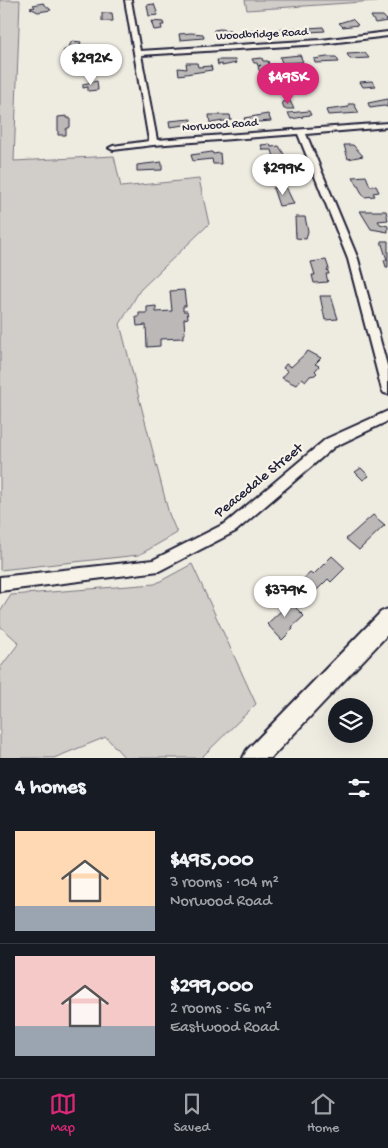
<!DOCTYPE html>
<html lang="en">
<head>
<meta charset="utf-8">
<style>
	:root { --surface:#171b24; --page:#242831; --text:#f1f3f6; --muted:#9ea1a6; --line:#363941; --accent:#db2777 }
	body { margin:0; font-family:"Gochi Hand",sans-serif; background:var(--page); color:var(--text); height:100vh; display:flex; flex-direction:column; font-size:19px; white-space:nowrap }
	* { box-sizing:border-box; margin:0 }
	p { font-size:16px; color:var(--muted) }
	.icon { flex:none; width:28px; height:28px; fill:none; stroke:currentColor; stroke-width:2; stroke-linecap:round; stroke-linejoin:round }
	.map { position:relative; height:758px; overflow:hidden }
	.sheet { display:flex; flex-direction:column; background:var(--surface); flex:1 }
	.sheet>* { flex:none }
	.tools { position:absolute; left:328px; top:698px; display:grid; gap:10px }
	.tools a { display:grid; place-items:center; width:45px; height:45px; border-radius:50%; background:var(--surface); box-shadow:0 5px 20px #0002; font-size:25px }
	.price { position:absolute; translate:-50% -42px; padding:0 11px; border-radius:18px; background:#fff; color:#222; font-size:16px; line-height:32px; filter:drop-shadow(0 1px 2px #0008) }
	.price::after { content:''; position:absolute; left:50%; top:30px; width:15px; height:11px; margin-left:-8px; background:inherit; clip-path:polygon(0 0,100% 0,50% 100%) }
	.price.on { background:var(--accent); color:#fff }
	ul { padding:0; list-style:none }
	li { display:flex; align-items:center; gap:15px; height:125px; padding:0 15px }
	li+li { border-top:1px solid var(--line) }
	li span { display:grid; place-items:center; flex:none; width:140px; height:100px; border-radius:0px; color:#555 }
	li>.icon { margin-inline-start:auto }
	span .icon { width:60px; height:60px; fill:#fffc; stroke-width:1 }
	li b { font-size:21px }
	h2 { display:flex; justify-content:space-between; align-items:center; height:60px; padding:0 15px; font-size:21px }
	.tab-bar { display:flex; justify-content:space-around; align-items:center; height:70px; border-top:1px solid var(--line); background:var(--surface); font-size:14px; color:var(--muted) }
	.tab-bar a { display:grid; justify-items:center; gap:2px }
	.tab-bar .on { color:var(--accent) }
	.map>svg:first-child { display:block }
</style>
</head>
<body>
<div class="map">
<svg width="388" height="758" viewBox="0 0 388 758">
	<rect width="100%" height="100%" fill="#eeebe1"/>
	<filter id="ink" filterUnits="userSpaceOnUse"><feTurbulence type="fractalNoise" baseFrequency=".02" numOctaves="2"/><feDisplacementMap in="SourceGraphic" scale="10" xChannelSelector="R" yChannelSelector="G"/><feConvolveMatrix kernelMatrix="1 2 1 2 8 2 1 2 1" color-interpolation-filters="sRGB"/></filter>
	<g filter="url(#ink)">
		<path fill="#d1cdc9" stroke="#7a7882" d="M 0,0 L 20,0 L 14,161 L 114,156 L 121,187 L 199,179 L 209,224 L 140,290 L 120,324 L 169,514 L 177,533 L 139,555 L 0,570 Z
			M 245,0 L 373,0 L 376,1 L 247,10 Z
			M 192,564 L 256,704 L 201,758 L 125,758 L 106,737 L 54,758 L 0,758 L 0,668 L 19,643 L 0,626 L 0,612 L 11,595 L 155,584 Z"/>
		<path fill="#bbb8b7" stroke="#22223b" d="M 43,3 L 51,10 L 38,12 L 30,8 L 35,7 L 33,5 Z
			M 154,4 L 158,15 L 149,16 L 147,5 Z
			M 102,13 L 112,13 L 113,21 L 102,21 Z
			M 371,16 L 383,16 L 388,21 L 375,23 Z
			M 352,19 L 358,25 L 343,27 L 339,23 Z
			M 151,21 L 163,22 L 164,25 L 161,25 L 162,29 L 154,30 Z
			M 323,27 L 325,31 L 309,32 L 308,28 Z
			M 296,28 L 298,32 L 279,33 L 278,29 Z
			M 220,29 L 230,30 L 232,34 L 214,34 L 214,30 Z
			M 266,30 L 267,34 L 246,34 L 245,31 Z
			M 191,33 L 203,34 L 204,38 L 180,40 L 179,34 Z
			M 72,41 L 81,42 L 78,50 L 81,50 L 79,53 L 63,53 L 64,50 L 67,50 Z
			M 365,53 L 369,58 L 350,59 L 347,54 Z
			M 300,55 L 303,62 L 282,63 L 280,57 Z
			M 327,57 L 336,57 L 339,62 L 315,63 L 314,59 Z
			M 262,58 L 263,61 L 268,61 L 271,70 L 260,72 L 258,67 L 261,65 L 258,66 L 257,63 L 254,63 L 252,59 Z
			M 82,60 L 84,71 L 74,72 L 73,61 Z
			M 217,60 L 235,60 L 236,63 L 222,66 L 222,64 L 218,65 Z
			M 186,63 L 197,63 L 198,67 L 211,66 L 212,70 L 179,75 L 178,68 L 187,69 Z
			M 97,81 L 98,90 L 88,91 L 88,87 L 83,88 L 83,84 Z
			M 372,81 L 376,86 L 363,87 L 360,82 Z
			M 388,99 L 387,107 L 384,106 L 370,108 L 368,103 Z
			M 290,101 L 294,109 L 284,109 L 282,102 Z
			M 348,104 L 354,104 L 359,113 L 328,115 L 326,110 L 349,107 Z
			M 309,111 L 311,115 L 302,116 L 303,117 L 291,119 L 288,113 Z
			M 268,114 L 271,121 L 246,123 L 244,118 Z
			M 209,115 L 230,115 L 231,120 L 210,123 Z
			M 67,116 L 67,118 L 70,118 L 70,127 L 66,129 L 66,135 L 58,135 L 58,117 Z
			M 191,119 L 192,124 L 170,127 L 169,121 Z
			M 270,144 L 271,147 L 279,146 L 290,164 L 278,165 L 276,161 L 272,161 L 270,157 L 274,157 L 272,150 L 263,150 L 261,145 Z
			M 344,145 L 353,145 L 363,156 L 348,159 Z
			M 212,152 L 213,154 L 220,153 L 221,164 L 213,164 L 212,159 L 193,161 L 191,155 Z
			M 162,162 L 162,170 L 137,171 L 137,165 Z
			M 366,176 L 370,186 L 376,186 L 379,192 L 373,193 L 375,196 L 364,197 L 353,177 Z
			M 286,187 L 294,204 L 279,206 L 273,188 Z
			M 360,211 L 386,211 L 388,220 L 378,221 L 380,224 L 388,226 L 388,232 L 371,229 Z
			M 295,217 L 305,217 L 308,231 L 306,239 L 296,238 Z
			M 381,241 L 388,241 L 388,267 L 386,267 L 384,260 L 387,260 Z
			M 326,260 L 329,269 L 327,269 L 329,274 L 326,274 L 328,282 L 314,283 L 312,275 L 315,275 L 311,262 Z
			M 184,290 L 186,306 L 183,306 L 183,311 L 187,311 L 188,318 L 184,319 L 185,334 L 183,334 L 183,338 L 160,339 L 160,346 L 147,347 L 146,325 L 137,326 L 136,317 L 139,317 L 139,313 L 147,313 L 147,307 L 156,306 L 156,312 L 172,311 L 170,291 Z
			M 320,296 L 331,296 L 338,319 L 325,320 Z
			M 308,351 L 321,358 L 315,364 L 319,366 L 315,371 L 317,373 L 315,375 L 310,376 L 306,381 L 302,378 L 296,385 L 282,378 L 288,371 L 283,368 L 286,364 L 291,367 Z
			M 361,468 L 369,476 L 363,480 L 355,472 Z
			M 373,515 L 385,525 L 359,550 L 346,539 Z
			M 332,556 L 345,568 L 331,582 L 328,579 L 313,594 L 301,581 L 310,573 L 313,575 Z
			M 283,595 L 304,616 L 292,627 L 293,629 L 282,640 L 267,624 L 283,609 L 276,602 Z"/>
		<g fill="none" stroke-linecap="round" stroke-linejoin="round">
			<defs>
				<path id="minor" d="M 125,0 L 131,0 L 140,51 L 321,40 L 388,32 L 388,36 L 321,44 L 141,55 L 157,140 L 388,123 L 388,127 L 306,134 L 358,259 L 388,369 L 388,394 L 384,393 L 382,390 L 348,259 L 298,134 L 153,145 L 113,150 L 109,148 L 113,146 L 149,141 Z
					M 388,411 L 388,421 L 334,447 L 236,531 L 159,571 L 0,591 L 0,577 L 153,560 L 226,523 L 326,439 Z"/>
				<path id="secondary" d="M 388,609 L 388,634 L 271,758 L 243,758 L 247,750 L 381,612 Z"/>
			</defs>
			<use href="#minor" stroke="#22223b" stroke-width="4"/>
			<use href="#secondary" stroke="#22223b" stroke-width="4"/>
			<use href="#minor" fill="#f7f3e8" fill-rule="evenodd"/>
			<use href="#secondary" fill="#f7f3e8" fill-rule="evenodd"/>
		</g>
	</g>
	<g text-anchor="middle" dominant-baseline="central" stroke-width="4.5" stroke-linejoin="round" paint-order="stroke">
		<g font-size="12" fill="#22223b" stroke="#f7f3e8">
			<text transform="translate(262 35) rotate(-3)">Woodbridge Road</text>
			<text transform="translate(220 126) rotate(-4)">Norwood Road</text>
		</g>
		<g font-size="15" fill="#22223b" stroke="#f7f3e8">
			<text transform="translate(259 481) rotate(-39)">Peacedale Street</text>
		</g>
	</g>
</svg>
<div class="tools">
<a><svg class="icon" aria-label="layers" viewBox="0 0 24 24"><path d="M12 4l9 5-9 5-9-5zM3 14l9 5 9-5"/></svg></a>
</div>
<b class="price" style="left:91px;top:86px">$292K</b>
<b class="price on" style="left:288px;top:105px">$495K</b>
<b class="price" style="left:283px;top:196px">$299K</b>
<b class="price" style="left:285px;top:618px">$379K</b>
</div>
<section class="sheet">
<h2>4 homes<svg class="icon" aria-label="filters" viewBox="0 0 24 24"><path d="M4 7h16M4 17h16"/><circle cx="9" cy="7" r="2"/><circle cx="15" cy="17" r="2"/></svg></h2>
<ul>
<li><span style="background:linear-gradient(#ffd9b3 75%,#9aa5b1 0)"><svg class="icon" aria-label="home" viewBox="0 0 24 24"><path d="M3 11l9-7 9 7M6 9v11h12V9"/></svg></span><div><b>$495,000</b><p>3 rooms · 104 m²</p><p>Norwood Road</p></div></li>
<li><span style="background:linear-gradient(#f6c9c9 70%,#9aa5b1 0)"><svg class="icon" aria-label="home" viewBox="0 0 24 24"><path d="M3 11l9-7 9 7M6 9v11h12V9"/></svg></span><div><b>$299,000</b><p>2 rooms · 56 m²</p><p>Eastwood Road</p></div></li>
</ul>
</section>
<nav class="tab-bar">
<a class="on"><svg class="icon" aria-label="map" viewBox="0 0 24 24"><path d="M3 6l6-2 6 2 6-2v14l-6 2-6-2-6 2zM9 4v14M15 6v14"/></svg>Map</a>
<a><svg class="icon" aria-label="saved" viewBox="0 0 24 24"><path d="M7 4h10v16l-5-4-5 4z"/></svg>Saved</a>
<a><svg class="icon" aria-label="home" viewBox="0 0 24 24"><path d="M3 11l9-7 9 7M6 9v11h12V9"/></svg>Home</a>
</nav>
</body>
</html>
